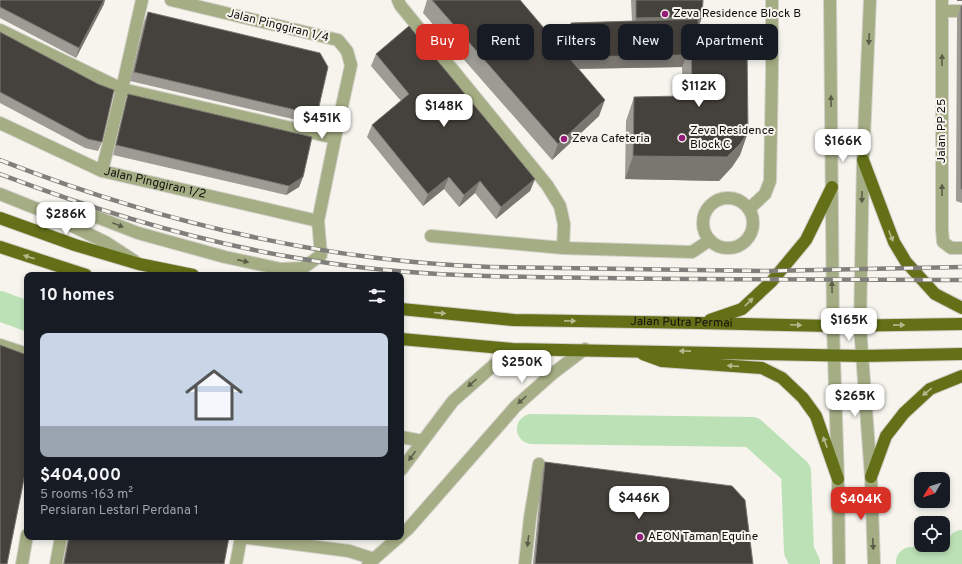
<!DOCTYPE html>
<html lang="en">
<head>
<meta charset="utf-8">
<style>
	:root { --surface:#171b24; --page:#20242c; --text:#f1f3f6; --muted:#9ea1a6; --accent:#d93025 }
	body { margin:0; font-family:Overpass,sans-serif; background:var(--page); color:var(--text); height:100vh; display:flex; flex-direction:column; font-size:15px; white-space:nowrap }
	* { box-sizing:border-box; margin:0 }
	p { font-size:13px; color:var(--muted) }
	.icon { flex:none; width:22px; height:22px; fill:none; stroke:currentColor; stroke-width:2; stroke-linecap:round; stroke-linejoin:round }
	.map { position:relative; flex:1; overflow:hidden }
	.details { position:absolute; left:24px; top:272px; width:380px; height:268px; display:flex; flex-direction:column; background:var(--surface); border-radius:8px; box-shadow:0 2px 6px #0003 }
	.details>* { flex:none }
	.top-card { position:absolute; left:416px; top:24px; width:380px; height:36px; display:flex; gap:8px }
	.needle { width:26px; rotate:231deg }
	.controls { position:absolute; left:914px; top:472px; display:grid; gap:8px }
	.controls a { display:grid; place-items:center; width:36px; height:36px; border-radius:8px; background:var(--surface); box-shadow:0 2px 6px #0003; font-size:20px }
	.price { position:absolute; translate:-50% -34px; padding:0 9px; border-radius:8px; background:#fff; color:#222; font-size:13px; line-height:26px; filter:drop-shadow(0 1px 2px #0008) }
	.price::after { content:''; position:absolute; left:50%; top:24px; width:12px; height:9px; margin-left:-6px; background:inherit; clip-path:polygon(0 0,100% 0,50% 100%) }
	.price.selected { background:var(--accent); color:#fff }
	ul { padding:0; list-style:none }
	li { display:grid; align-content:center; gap:8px; height:212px; padding:0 16px }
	li span { display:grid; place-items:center; height:124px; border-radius:8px; color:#555 }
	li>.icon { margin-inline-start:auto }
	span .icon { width:72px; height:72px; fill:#fffc; stroke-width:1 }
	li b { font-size:17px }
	h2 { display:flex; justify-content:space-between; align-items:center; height:48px; padding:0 16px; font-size:17px }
	.tag { padding:0 14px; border-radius:8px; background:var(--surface); box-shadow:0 2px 6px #0003; font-size:14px; line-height:36px }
	.tag.selected { background:var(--accent); color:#fff }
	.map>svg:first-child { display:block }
</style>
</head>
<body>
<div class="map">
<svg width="962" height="564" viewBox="0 0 962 564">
	<rect width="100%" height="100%" fill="#f6f4ed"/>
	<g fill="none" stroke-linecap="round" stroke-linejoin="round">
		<path stroke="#bce1b7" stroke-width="30" d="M 0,306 L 27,316
			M 532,429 L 752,432 L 796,472 L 799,551 L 805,563
			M 911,562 L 946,562 L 962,545"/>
		<defs>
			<g id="minor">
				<path d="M 398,0 L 400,5 L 547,185 L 560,206 L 564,224 L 563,248"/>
				<path d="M 830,0 L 833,326 L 838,479 L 839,564"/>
				<path d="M 870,0 L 863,160 L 860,326 L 871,477 L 874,564"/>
				<path d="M 942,0 L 942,229 L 943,242 L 951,248 L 962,248"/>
				<path d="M 942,11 L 962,11"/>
				<path d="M 0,30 L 122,89 L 335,138"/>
				<path id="s1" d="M 0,123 L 102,171 L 318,221"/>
				<path d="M 102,171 L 122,89 L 142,0"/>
				<path d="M 0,194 L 40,210 L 107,243 L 136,262"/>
				<circle cx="728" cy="223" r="25"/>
				<path d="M 749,209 L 765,194 L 770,181 L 772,72 L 772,0"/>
				<path d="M 40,210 L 81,211 L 138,233 L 225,257 L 281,269 L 303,268 L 321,255 L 318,221 L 335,138 L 351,65 L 347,51 L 338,40 L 171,0"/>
				<path d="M 431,236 L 563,248 L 692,252 L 710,240"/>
				<path d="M 0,345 L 27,354"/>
				<path d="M 401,437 L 422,441"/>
				<path d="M 401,470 L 453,401 L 512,349"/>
				<path d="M 401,535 L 408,529 L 516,406 L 552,374 L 585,349"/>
				<path d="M 241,537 L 349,551 L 374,559"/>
				<path d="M 22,564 L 27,535"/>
				<path d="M 56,564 L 61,537"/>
				<path d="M 236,564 L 241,537"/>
				<path d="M 368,564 L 399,537"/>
				<path d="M 525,564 L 530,518 L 539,464"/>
			</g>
			<g id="major">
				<path d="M 863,160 L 894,242 L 906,262 L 935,294 L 962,308"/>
				<path d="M 0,218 L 75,245 L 139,264 L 193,275"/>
				<path d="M 0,247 L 86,275"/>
				<path id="s2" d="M 401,309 L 514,320 L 701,323 L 833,326 L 962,324"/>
				<path d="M 710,320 L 742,309 L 772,281 L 806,240 L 832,187"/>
				<path d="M 401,339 L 512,349 L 862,356 L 962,354"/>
				<path d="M 643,354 L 662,361 L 762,368 L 782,378 L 803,398 L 816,416 L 838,479"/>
				<path d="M 871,477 L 886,436 L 904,413 L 930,389 L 962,376"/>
			</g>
		</defs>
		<use href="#minor" stroke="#d1d0c9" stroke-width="14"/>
		<use href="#major" stroke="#d1d0c9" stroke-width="14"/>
		<use href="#minor" stroke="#a4ad83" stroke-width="12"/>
		<use href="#major" stroke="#637017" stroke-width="12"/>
		<defs>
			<path id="rail" d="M 0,160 C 156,221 323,261 490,267 L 767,271 L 962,267
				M 0,174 C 113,217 230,251 350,266 C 434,277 519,277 604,278 C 723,280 843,279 962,280"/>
		</defs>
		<use href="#rail" stroke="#817f7b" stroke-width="4.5"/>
		<use href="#rail" stroke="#f6f4ed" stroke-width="3" stroke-dasharray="9" stroke-linecap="butt"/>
	</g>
	<path fill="#9e9a94" d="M 0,0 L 104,4 L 76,58 L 0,18 Z
		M 427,0 L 520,0 L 567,55 L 566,35 L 571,23 L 632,21 L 631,0 L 703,0 L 698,27 L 699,42 L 704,43 L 738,45 L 748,132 L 740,155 L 732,167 L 719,181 L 625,179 L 626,121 L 634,97 L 681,96 L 683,95 L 682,67 L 579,69 L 599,116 L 552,160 L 423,13 Z
		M 961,6 L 962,6 L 962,203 L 956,201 L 957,18 Z
		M 148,12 L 317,115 L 314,124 L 130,81 L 144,22 Z
		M 0,32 L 102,142 L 98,151 L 85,148 L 0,103 Z
		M 376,54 L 535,179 L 530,191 L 496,219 L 475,193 L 459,207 L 444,189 L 423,206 L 367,137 L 372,125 L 401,101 L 371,66 Z
		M 128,94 L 303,177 L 299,187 L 286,195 L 113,155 L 125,103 Z
		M 545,462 L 753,564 L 533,564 L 542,472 Z
		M 68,537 L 229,537 L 224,564 L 63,564 Z"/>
	<path fill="#7a7771" d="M 104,0 L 105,0 L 104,4 L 76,58 L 79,48 Z
		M 957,0 L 962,0 L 962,1 L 957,1 Z
		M 702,17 L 698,29 L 632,30 L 636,18 Z
		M 687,55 L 682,67 L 568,69 L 573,57 Z
		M 605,100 L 599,116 L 552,160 L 558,144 Z
		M 748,132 L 740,155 L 732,167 L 719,181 L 625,179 L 633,156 Z
		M 303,177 L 299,187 L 286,195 L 289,186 Z
		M 449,177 L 444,189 L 423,206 L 428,194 Z
		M 535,179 L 530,191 L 496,219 L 501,207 Z
		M 480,181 L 475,193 L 459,207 L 464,195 Z"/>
	<path fill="#45413c" stroke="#7a7771" d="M 0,0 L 104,0 L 79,48 L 0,7 Z
		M 432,0 L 520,0 L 605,100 L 558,144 Z
		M 636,0 L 703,0 L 702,17 L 636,18 Z
		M 961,6 L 962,6 L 962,189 L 961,189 Z
		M 148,12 L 320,53 L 328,67 L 317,115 L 134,72 Z
		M 698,19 L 699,42 L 691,40 L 687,52 L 687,55 L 573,57 L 571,23 Z
		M 409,26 L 535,179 L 501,207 L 480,181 L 464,195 L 449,177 L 428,194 L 372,125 L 409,94 L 376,54 Z
		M 0,32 L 98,84 L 114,90 L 102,142 L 88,139 L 0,92 Z
		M 691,40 L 704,43 L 739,40 L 738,45 L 747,44 L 748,132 L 740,144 L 727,157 L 633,156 L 634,97 L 681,96 L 692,86 Z
		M 128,94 L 312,137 L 303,177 L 289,186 L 116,145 Z
		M 0,345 L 27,355 L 27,464 L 7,564 L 0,564 Z
		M 545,462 L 732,486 L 745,500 L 753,564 L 535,564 Z
		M 69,537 L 229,537 L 224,564 L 64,564 Z"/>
	<defs><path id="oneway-solid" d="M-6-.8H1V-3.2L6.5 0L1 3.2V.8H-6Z"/></defs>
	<g fill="#5a5e48">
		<use href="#oneway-solid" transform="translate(869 39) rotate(93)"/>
		<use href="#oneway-solid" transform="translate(942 60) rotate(-90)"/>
		<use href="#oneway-solid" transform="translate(831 101) rotate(-90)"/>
		<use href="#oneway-solid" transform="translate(942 190) rotate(-90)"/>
		<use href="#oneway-solid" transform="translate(862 197) rotate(91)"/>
		<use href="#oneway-solid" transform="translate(118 225) rotate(22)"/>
		<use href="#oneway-solid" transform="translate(243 261) rotate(13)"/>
		<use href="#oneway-solid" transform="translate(832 287) rotate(-91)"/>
		<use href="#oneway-solid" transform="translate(472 383) rotate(139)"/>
		<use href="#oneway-solid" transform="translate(522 400) rotate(138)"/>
		<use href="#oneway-solid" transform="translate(412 456) rotate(126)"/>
		<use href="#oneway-solid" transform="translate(528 541) rotate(97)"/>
		<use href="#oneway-solid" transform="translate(873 544) rotate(88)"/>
	</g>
	<g fill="#b4b98d">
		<use href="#oneway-solid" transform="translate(891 236) rotate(68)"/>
		<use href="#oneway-solid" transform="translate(29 257) rotate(-162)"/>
		<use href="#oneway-solid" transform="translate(749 302) rotate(-44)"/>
		<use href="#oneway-solid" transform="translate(440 313) rotate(5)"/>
		<use href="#oneway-solid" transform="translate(570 321) rotate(1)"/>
		<use href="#oneway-solid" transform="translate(796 325) rotate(2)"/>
		<use href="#oneway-solid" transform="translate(899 325) rotate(-1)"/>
		<use href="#oneway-solid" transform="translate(685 351) rotate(-179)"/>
		<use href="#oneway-solid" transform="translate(733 366) rotate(-176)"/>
		<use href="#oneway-solid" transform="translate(927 392) rotate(141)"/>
		<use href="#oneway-solid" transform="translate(825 442) rotate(-110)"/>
	</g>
	<g fill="#931c79" stroke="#f6f4ed" stroke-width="1.5">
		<circle cx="665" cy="14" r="4"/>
		<circle cx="682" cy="138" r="4"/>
		<circle cx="564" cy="139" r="4"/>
		<circle cx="640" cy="537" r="4"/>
	</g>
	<g text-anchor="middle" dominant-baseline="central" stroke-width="4" stroke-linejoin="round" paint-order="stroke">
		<g font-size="12" fill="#11100e" stroke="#f6f4ed" text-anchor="start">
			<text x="673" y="14">Zeva Residence Block B</text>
			<text x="690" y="131">Zeva Residence<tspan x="690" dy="14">Block C</tspan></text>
			<text x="572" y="139">Zeva Cafeteria</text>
			<text x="648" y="537">AEON Taman Equine</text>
		</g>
		<g font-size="12" fill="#11100e" stroke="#f6f4ed">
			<text transform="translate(278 26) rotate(14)">Jalan Pinggiran 1/4</text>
			<text transform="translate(942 131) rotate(-90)">Jalan PP 25</text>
			<text stroke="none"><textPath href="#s1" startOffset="167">Jalan Pinggiran 1/2</textPath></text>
			<text stroke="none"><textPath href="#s2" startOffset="281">Jalan Putra Permai</textPath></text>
		</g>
	</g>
</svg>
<div class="controls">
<a><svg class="needle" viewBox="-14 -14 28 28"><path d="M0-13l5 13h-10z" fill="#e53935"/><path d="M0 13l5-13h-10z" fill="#9ea1a6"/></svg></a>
<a><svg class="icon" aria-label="locate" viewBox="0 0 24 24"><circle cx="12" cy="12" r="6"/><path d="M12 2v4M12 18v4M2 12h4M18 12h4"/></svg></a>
</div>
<b class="price" style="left:699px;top:108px">$112K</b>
<b class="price" style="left:444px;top:128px">$148K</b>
<b class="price" style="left:322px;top:140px">$451K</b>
<b class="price" style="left:843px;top:163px">$166K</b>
<b class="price" style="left:66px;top:236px">$286K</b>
<b class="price" style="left:849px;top:342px">$165K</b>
<b class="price" style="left:522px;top:384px">$250K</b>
<b class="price" style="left:855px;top:418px">$265K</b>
<b class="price" style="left:639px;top:520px">$446K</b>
<b class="price selected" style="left:861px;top:521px">$404K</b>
<div class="top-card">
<a class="tag selected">Buy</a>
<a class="tag">Rent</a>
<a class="tag">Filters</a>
<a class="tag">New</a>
<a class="tag">Apartment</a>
</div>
<section class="details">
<h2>10 homes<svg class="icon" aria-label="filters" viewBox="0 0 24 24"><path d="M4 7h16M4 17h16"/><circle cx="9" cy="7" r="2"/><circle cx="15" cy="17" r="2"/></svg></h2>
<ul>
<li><span style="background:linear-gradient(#c9d6e8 75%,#9aa5b1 0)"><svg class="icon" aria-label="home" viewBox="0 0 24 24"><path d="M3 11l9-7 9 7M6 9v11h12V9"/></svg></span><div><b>$404,000</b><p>5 rooms · 163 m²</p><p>Persiaran Lestari Perdana 1</p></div></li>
</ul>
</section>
</div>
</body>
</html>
